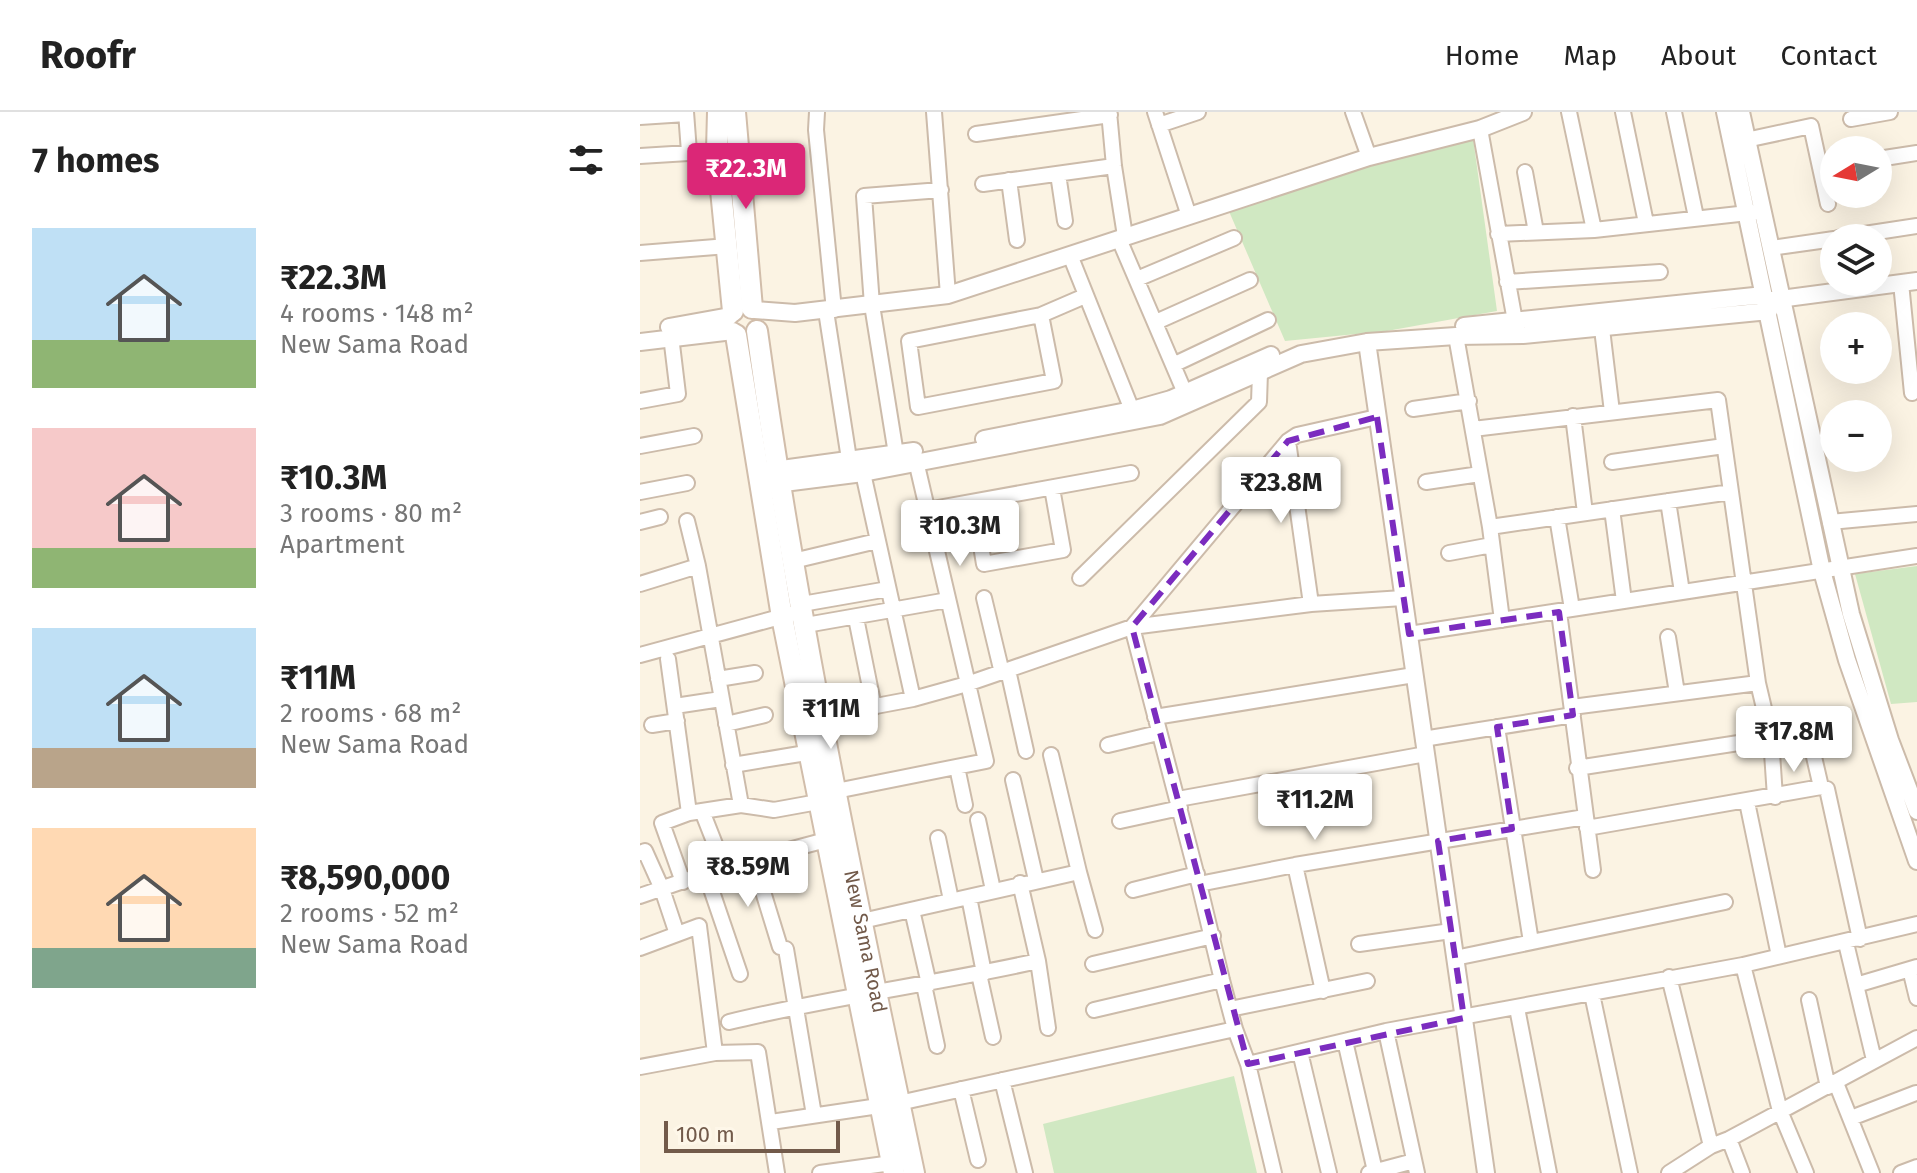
<!DOCTYPE html>
<html lang="en">
<head>
<meta charset="utf-8">
<style>
	:root { --surface:#fff; --page:#f2f2f2; --text:#222; --muted:#767676; --line:#e0e0e0; --accent:#db2777 }
	body { margin:0; font-family:"Fira Sans",sans-serif; background:var(--page); color:var(--text); height:100vh; display:flex; flex-direction:column; font-size:30px; white-space:nowrap }
	* { box-sizing:border-box; margin:0 }
	p { font-size:26px; color:var(--muted) }
	.icon { flex:none; width:44px; height:44px; fill:none; stroke:currentColor; stroke-width:2; stroke-linecap:round; stroke-linejoin:round }
	.map { position:relative; flex:1; overflow:hidden }
	.details { display:flex; flex-direction:column; background:var(--surface); width:640px }
	.details>* { flex:none }
	.needle { width:52px; rotate:260deg }
	.buttons { position:absolute; left:1180px; top:24px; display:grid; gap:16px }
	.buttons a { display:grid; place-items:center; width:72px; height:72px; border-radius:50%; background:var(--surface); box-shadow:0 8px 32px #0002; font-size:40px }
	.scale { position:absolute; left:24px; bottom:20px; width:176px; box-sizing:border-box; padding-left:8px; border:4px solid #725a4a; border-top:0; font-size:22px; line-height:28px; white-space:nowrap; color:#725a4a; -webkit-text-stroke:6px #fef7e9; paint-order:stroke }
	.price { position:absolute; translate:-50% -68px; padding:0 18px; border-radius:8px; background:#fff; color:#222; font-size:26px; line-height:52px; filter:drop-shadow(0 2px 4px #0008) }
	.price::after { content:''; position:absolute; left:50%; top:48px; width:24px; height:18px; margin-left:-12px; background:inherit; clip-path:polygon(0 0,100% 0,50% 100%) }
	.price.active { background:var(--accent); color:#fff }
	ul { padding:0; list-style:none }
	li { display:flex; align-items:center; gap:24px; height:200px; padding:0 32px }
	li span { display:grid; place-items:center; flex:none; width:224px; height:160px; border-radius:0px; color:#555 }
	li>.icon { margin-inline-start:auto }
	span .icon { width:96px; height:96px; fill:#fffc; stroke-width:1 }
	li b { font-size:34px }
	h2 { display:flex; justify-content:space-between; align-items:center; height:96px; padding:0 32px; font-size:34px }
	header { display:flex; align-items:center; gap:48px; box-sizing:border-box; height:112px; padding:0 40px; background:var(--surface); border-bottom:2px solid var(--line) }
	header strong { font-size:38px }
	nav { display:flex; gap:44px; margin-inline-start:auto; font-size:28px }
	main { display:flex; flex:1; min-height:0 }
	.map>svg:first-child { display:block }
</style>
</head>
<body>
<header>
<strong>Roofr</strong>
<nav><a>Home</a><a>Map</a><a>About</a><a>Contact</a></nav>
</header>
<main>
<section class="details">
<h2>7 homes<svg class="icon" aria-label="filters" viewBox="0 0 24 24"><path d="M4 7h16M4 17h16"/><circle cx="9" cy="7" r="2"/><circle cx="15" cy="17" r="2"/></svg></h2>
<ul>
<li><span style="background:linear-gradient(#bfe0f5 70%,#8fb573 0)"><svg class="icon" aria-label="home" viewBox="0 0 24 24"><path d="M3 11l9-7 9 7M6 9v11h12V9"/></svg></span><div><b>₹22.3M</b><p>4 rooms · 148 m²</p><p>New Sama Road</p></div></li>
<li><span style="background:linear-gradient(#f6c9c9 75%,#8fb573 0)"><svg class="icon" aria-label="home" viewBox="0 0 24 24"><path d="M3 11l9-7 9 7M6 9v11h12V9"/></svg></span><div><b>₹10.3M</b><p>3 rooms · 80 m²</p><p>Apartment</p></div></li>
<li><span style="background:linear-gradient(#bfe0f5 75%,#b9a48a 0)"><svg class="icon" aria-label="home" viewBox="0 0 24 24"><path d="M3 11l9-7 9 7M6 9v11h12V9"/></svg></span><div><b>₹11M</b><p>2 rooms · 68 m²</p><p>New Sama Road</p></div></li>
<li><span style="background:linear-gradient(#ffd9b3 75%,#7fa58c 0)"><svg class="icon" aria-label="home" viewBox="0 0 24 24"><path d="M3 11l9-7 9 7M6 9v11h12V9"/></svg></span><div><b>₹8,590,000</b><p>2 rooms · 52 m²</p><p>New Sama Road</p></div></li>
</ul>
</section>
<div class="map">
<svg width="1277" height="1061" viewBox="0 0 1277 1061">
	<rect width="100%" height="100%" fill="#fbf3e3"/>
	<path fill="#d0e8c2" d="M 833,26 L 857,199 L 747,219 L 645,229 L 588,97 L 709,58 Z
		M 1277,454 L 1277,590 L 1251,592 L 1215,462 Z
		M 594,964 L 617,1061 L 414,1061 L 403,1012 Z"/>
	<g fill="none" stroke-linecap="round" stroke-linejoin="round">
		<defs>
			<path id="minor" d="M 46,0 L 49,40
				M 177,0 L 176,18 L 194,198
				M 294,0 L 308,183
				M 469,0 L 474,54 L 485,124
				M 515,0 L 549,104
				M 713,0 L 729,45
				M 929,0 L 954,118
				M 983,0 L 1006,111
				M 1034,0 L 1056,105
				M 0,5 L 46,2
				M 1211,7 L 1250,0
				M 519,13 L 558,0
				M 840,17 L 875,209
				M 336,22 L 470,3
				M 1106,28 L 1171,14 L 1188,92
				M 0,44 L 97,38
				M 1238,47 L 1277,41
				M 885,60 L 896,120
				M 418,62 L 425,109
				M 369,68 L 377,128
				M 343,72 L 474,54
				M 858,122 L 954,118 L 1117,100
				M 1198,126 L 1277,114
				M 479,127 L 545,281
				M 1131,136 L 1194,127
				M 0,141 L 88,134
				M 430,143 L 492,298
				M 497,167 L 594,126
				M 867,170 L 1020,160
				M 1261,171 L 1272,281
				M 186,199 L 209,347
				M 401,203 L 414,269 L 278,295 L 269,229 L 401,203 L 445,184
				M 516,210 L 610,168
				M 962,217 L 972,300
				M 816,224 L 850,415 L 862,508
				M 535,252 L 628,208
				M 0,289 L 38,282 L 31,224
				M 773,297 L 829,289
				M 933,304 L 945,401
				M 833,317 L 1078,288 L 1118,571 L 1131,626 L 1135,685
				M 648,329 L 671,492
				M 0,334 L 54,324
				M 256,342 L 232,193 L 224,84 L 301,78
				M 972,350 L 1084,334
				M 223,361 L 273,587
				M 786,370 L 840,362
				M 0,380 L 47,371
				M 1028,389 L 1042,480
				M 334,391 L 344,452 L 423,438 L 412,376
				M 972,397 L 984,489
				M 287,398 L 491,361
				M 917,405 L 932,497
				M 47,409 L 58,454 L 101,693
				M 0,410 L 20,405
				M 1190,410 L 1277,402
				M 850,415 L 1091,380
				M 809,441 L 852,433
				M 153,449 L 237,429
				M 440,466 L 619,290 L 620,260
				M 0,472 L 58,454
				M 344,486 L 362,561
				M 162,492 L 248,477
				M 919,500 L 953,758
				M 216,506 L 234,595
				M 166,513 L 308,488
				M 769,522 L 1277,444
				M 1028,525 L 1037,581
				M 0,543 L 151,502
				M 28,547 L 49,701
				M 368,558 L 386,639
				M 78,567 L 115,561
				M 35,594 L 81,587
				M 932,595 L 1118,571
				M 183,604 L 273,587 L 327,572 L 492,515 L 671,492 L 763,486
				M 515,605 L 774,563
				M 1128,607 L 1154,603 L 1165,606 L 1181,675
				M 86,612 L 125,603
				M 12,613 L 37,609
				M 857,615 L 891,830
				M 783,627 L 933,603
				M 468,633 L 518,621
				M 411,643 L 439,760
				M 93,653 L 160,642
				M 317,655 L 325,693
				M 937,656 L 1131,626
				M 373,668 L 396,768
				M 196,679 L 346,649 L 276,349
				M 538,687 L 786,642
				M 1107,690 L 1139,844
				M 62,699 L 84,755
				M 338,708 L 353,778
				M 480,709 L 540,696
				M 947,716 L 1181,675 L 1187,677 L 1220,827
				M 298,726 L 311,788
				M 0,741 L 5,739 L 22,777 L 37,822
				M 113,747 L 140,835
				M 655,753 L 683,879
				M 66,762 L 100,862
				M 43,770 L 22,711 L 49,701 L 101,693 L 134,698 L 178,690
				M 380,771 L 398,849 L 408,916
				M 559,772 L 655,753 L 945,705
				M 493,778 L 557,762
				M 0,784 L 84,755 L 186,728
				M 329,785 L 344,861
				M 272,798 L 289,872
				M 222,809 L 439,760 L 455,818
				M 1206,831 L 1234,948
				M 719,832 L 811,819
				M 0,836 L 59,814 L 75,941
				M 146,837 L 174,1003
				M 815,846 L 1085,790
				M 453,852 L 573,824
				M 1103,853 L 1140,999 L 1166,1061
				M 1270,857 L 1277,886
				M 339,862 L 353,925
				M 1029,865 L 1071,1034
				M 284,873 L 297,934
				M 1216,873 L 1277,855
				M 952,882 L 990,1061
				M 1169,888 L 1188,975
				M 877,896 L 909,1061
				M 590,897 L 727,869
				M 454,898 L 582,868
				M 89,910 C 191,885 295,872 398,849
				M 746,919 L 777,1061
				M 705,929 L 735,1059
				M 660,940 L 689,1061
				M 608,952 L 746,919 L 1103,853 L 1277,812
				M 0,955 L 75,941 L 118,940 L 137,1061
				M 362,968 L 385,1061
				M 1196,971 L 1232,1061
				M 321,977 L 338,1048
				M 1211,1006 L 1276,981
				M 131,1010 L 259,991 L 595,917
				M 1089,1027 L 1102,1061
				M 180,1061 L 259,1050
				M 634,1061 L 608,952 L 595,917 L 582,868 L 559,772 L 492,515 L 648,329 L 657,323 L 737,305
				M 729,1061 L 774,1049
				M 1029,1061 L 1071,1034 L 1089,1027 L 1277,926
				M 1261,1061 L 1277,1055"/>
			<path id="tertiary" d="M 1085,0 L 1182,459 L 1207,548 L 1277,749
				M 1101,0 L 1211,502 L 1250,628 L 1277,699
				M 1132,188 L 1277,169
				M 115,198 L 155,201 L 308,183 L 729,45 L 840,17 L 883,0
				M 824,214 L 1124,183
				M 29,215 L 90,204
				M 0,230 L 93,219
				M 727,230 L 846,1061
				M 344,327 L 492,298 L 531,287 L 631,243
				M 127,359 L 274,339
				M 128,373 L 223,361 L 520,304 L 661,242 L 727,230 L 816,224 L 883,223 L 1129,199"/>
			<g id="secondary">
				<path d="M 78,0 L 77,38 L 93,199"/>
				<path d="M 95,0 L 112,196"/>
				<path id="s1" d="M 117,219 C 156,502 215,782 274,1061"/>
				<path d="M 96,223 L 142,505 L 254,1061"/>
			</g>
		</defs>
		<use href="#minor" stroke="#cba" stroke-width="18"/>
		<use href="#tertiary" stroke="#cba" stroke-width="20"/>
		<use href="#secondary" stroke="#d1bdaa" stroke-width="24"/>
		<use href="#minor" stroke="#fff" stroke-width="14"/>
		<use href="#tertiary" stroke="#fff" stroke-width="16"/>
		<use href="#secondary" stroke="#fff" stroke-width="20"/>
	</g>
	<path fill="none" stroke="#7b2cbf" stroke-width="6" stroke-dasharray="16 10" stroke-linejoin="round" d="M 737,305 L 769,522 L 919,500 L 933,603 L 857,615 L 872,717 L 798,729 L 824,906 L 608,952 L 492,515 L 648,329 Z"/>
	<g text-anchor="middle" dominant-baseline="central" stroke-width="8" stroke-linejoin="round" paint-order="stroke">
		<g font-size="20" fill="#725a4a" stroke="#fef7e9">
			<text stroke="none"><textPath href="#s1" startOffset="620">New Sama Road</textPath></text>
		</g>
	</g>
</svg>
<div class="buttons">
<a><svg class="needle" viewBox="-14 -14 28 28"><path d="M0-13l5 13h-10z" fill="#e53935"/><path d="M0 13l5-13h-10z" fill="#767676"/></svg></a>
<a><svg class="icon" aria-label="layers" viewBox="0 0 24 24"><path d="M12 4l9 5-9 5-9-5zM3 14l9 5 9-5"/></svg></a>
<a>+</a>
<a>−</a>
</div>
<div class="scale">100 m</div>
<b class="price active" style="left:106px;top:99px">₹22.3M</b>
<b class="price" style="left:641px;top:413px">₹23.8M</b>
<b class="price" style="left:320px;top:456px">₹10.3M</b>
<b class="price" style="left:191px;top:639px">₹11M</b>
<b class="price" style="left:1154px;top:662px">₹17.8M</b>
<b class="price" style="left:675px;top:730px">₹11.2M</b>
<b class="price" style="left:108px;top:797px">₹8.59M</b>
</div>
</main>
</body>
</html>
